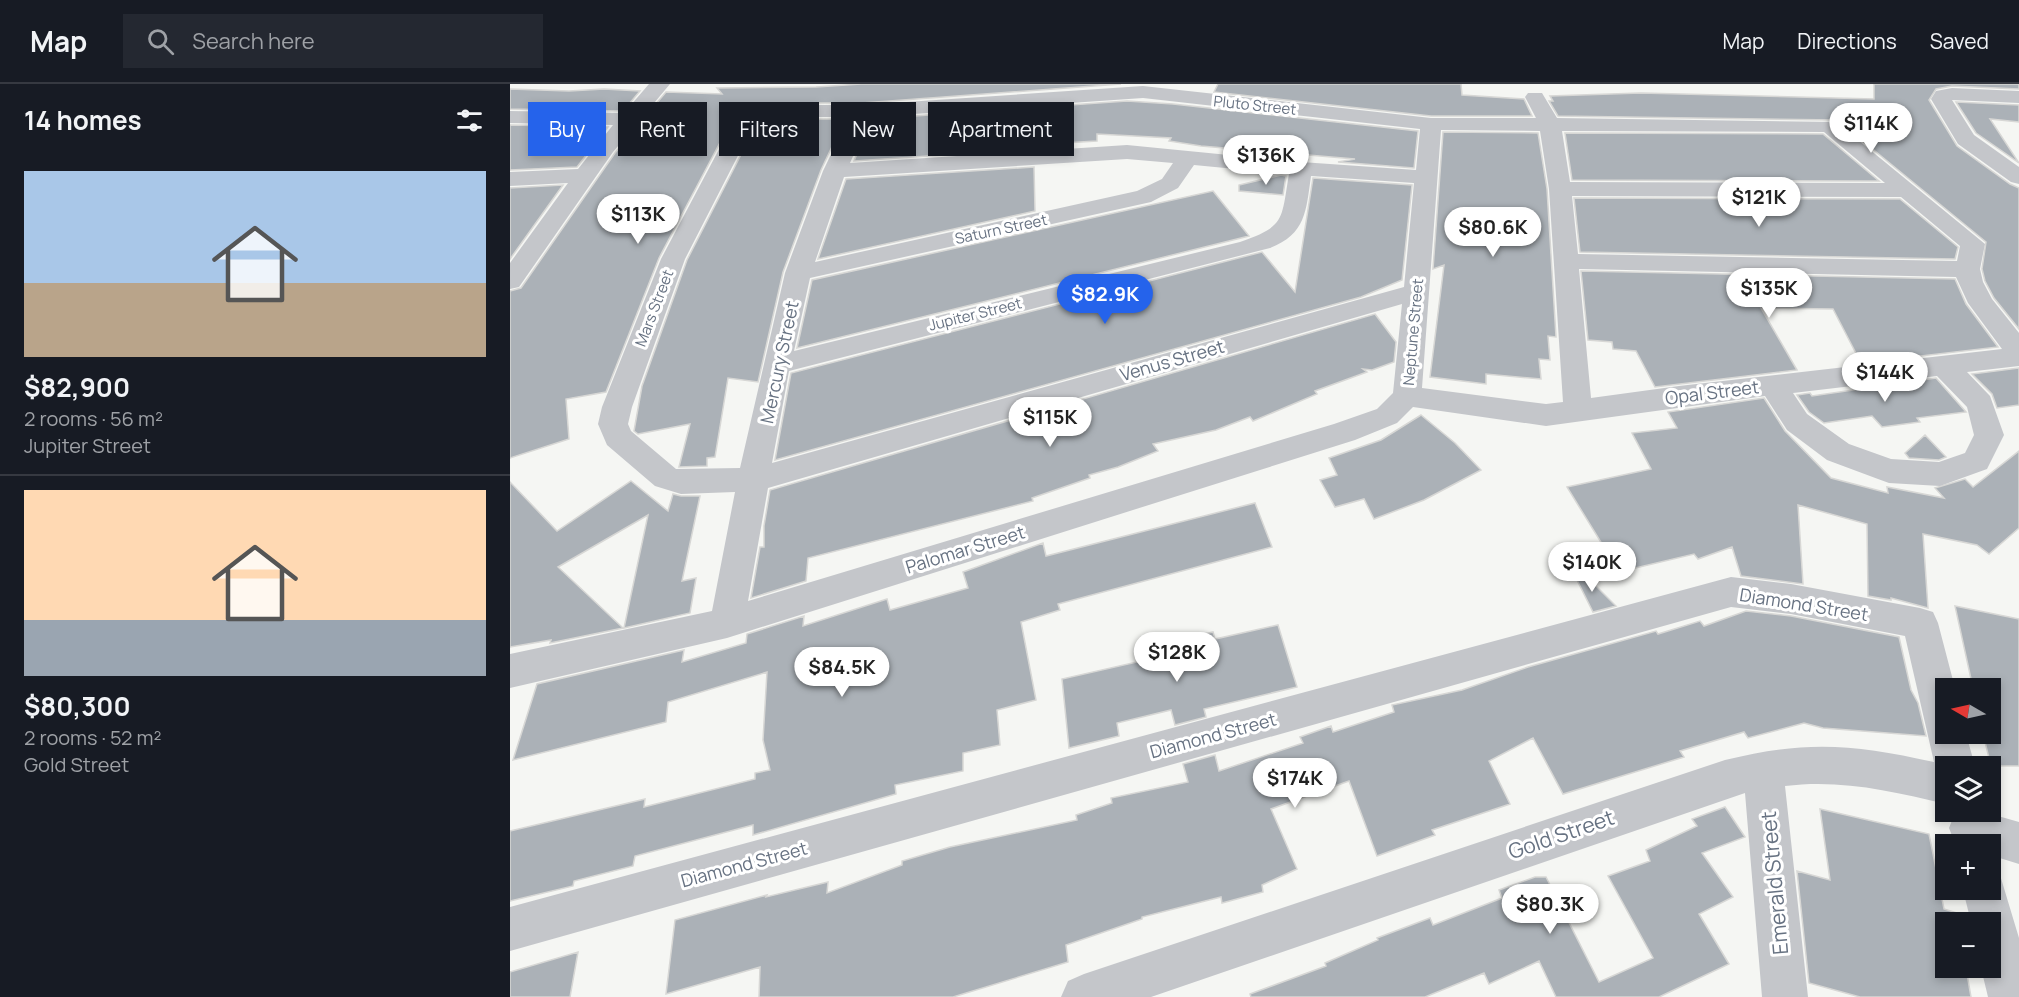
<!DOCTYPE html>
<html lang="en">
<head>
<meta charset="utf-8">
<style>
	:root { --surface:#171b24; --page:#242831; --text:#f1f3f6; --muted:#9ea1a6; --line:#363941; --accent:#2563eb }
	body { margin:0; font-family:Manrope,sans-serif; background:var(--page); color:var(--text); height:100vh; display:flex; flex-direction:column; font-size:22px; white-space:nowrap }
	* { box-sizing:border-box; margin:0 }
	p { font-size:20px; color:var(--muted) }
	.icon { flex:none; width:33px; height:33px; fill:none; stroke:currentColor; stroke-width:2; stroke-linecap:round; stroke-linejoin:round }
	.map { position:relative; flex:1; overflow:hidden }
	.panel { display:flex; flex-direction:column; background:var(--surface); width:510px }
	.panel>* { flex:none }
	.guide { position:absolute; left:18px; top:18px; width:570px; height:54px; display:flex; gap:12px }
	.needle { width:39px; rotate:279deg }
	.tools { position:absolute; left:1425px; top:594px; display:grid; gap:12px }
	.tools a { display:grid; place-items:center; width:66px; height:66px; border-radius:0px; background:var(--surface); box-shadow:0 3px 9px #0003; font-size:30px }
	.price { position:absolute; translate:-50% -51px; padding:0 14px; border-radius:21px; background:#fff; color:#222; font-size:20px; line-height:39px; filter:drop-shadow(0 2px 3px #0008) }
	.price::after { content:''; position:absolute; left:50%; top:36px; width:18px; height:14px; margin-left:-9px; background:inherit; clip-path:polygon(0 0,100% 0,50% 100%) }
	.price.on { background:var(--accent); color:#fff }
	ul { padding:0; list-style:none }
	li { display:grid; align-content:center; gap:12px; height:318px; padding:0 24px }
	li+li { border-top:2px solid var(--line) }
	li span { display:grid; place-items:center; height:186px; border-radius:0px; color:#555 }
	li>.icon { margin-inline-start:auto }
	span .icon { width:108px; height:108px; fill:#fffc; stroke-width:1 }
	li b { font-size:26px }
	h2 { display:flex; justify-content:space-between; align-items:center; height:72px; padding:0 24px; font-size:26px }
	.tag { padding:0 21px; border-radius:0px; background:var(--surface); box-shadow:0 3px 9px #0003; font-size:21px; line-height:54px }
	.tag.on { background:var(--accent); color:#fff }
	header { display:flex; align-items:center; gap:36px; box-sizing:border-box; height:84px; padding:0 30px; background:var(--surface); border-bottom:2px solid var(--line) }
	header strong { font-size:28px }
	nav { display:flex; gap:33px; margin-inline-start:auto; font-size:21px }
	.search { width:420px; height:54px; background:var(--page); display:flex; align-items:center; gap:15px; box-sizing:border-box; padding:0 21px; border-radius:0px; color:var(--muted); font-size:22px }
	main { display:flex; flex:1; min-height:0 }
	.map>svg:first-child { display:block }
</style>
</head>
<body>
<header>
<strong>Map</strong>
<div class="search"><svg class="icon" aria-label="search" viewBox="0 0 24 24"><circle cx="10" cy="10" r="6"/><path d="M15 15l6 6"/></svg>Search here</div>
<nav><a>Map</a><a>Directions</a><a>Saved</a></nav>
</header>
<main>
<section class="panel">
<h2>14 homes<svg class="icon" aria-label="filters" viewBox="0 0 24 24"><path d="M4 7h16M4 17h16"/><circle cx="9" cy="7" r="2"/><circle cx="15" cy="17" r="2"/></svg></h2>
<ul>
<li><span style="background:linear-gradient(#a9c7e8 60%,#b9a48a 0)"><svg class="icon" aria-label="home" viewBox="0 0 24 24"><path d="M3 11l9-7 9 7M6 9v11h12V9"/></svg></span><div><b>$82,900</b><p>2 rooms · 56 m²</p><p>Jupiter Street</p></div></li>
<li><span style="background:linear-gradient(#ffd9b3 70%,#9aa5b1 0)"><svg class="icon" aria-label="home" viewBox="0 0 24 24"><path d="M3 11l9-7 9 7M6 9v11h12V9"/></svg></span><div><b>$80,300</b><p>2 rooms · 52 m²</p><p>Gold Street</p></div></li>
</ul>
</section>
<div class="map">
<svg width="1509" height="913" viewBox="0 0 1509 913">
	<rect width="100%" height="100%" fill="#f5f6f3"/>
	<path fill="#abb1b7" stroke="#d7d7d5" stroke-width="1.5" d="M 351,0 L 611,0 L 352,19 L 273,19 L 237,29 L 224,39 L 213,53 L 149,174 L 96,308 L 56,315 L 59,355 L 0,374 L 0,207 L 11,204 L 105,69 L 156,8 L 212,10 L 207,4 L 306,3 Z
		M 708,0 L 951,0 L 952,11 L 1014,15 L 1022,32 L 921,32 L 704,8 Z
		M 1364,0 L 1509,0 L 1509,5 L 1442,2 L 1426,5 L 1419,16 L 1447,62 L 1500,100 L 1509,104 L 1509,245 L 1484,214 L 1475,197 L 1472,185 L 1476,158 L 1327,36 L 1048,32 L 1039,17 L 1043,17 L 1040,12 L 1131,9 L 1364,15 Z
		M 0,5 L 59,7 L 94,5 L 130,7 L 113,27 L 0,25 Z
		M 617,17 L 663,20 L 908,47 L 904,84 L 828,78 L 845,75 L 691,62 L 659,57 L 661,54 L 587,50 L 587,57 L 536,60 L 536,64 L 344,77 L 362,35 Z
		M 1446,18 L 1509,21 L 1509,38 L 1480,35 L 1509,79 L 1466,49 Z
		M 274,35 L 335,35 L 311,86 L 273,188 L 248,298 L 218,294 L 205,373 L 197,374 L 197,382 L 169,383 L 180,340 L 128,350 L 124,347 L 132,302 L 177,176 L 239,55 L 253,41 Z
		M 0,41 L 98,43 L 67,83 L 0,86 Z
		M 933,48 L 1028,49 L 1037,105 L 1046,253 L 1038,252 L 1040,276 L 1029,275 L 1031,295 L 976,290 L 976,300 L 920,293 L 934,181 L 923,185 Z
		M 1055,49 L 1313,50 L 1369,97 L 1062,96 Z
		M 524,83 L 525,127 L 308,175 L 336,95 Z
		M 771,91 L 776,92 L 773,111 L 729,107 L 729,101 Z
		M 803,94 L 902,101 L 892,196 L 851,213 L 265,376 L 281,289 L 752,168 L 785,208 Z
		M 53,101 L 0,175 L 0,104 Z
		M 703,107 L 739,152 L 287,264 L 302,196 Z
		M 1064,114 L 1390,115 L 1448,163 L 1445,175 L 1070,168 Z
		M 1071,187 L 1445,195 L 1456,220 L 1488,263 L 1351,279 L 1323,225 L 1251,224 L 1287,286 L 1145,303 L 1126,267 L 1103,265 L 1102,258 L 1078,256 Z
		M 865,230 L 886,258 L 884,278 L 862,286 L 853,285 L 857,288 L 805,307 L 807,310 L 743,337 L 740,333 L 706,346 L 643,360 L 648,367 L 608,383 L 579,391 L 580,394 L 522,414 L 523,417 L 298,474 L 296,497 L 241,514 L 250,463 L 254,463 L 254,442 L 260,406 Z
		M 1509,284 L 1509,321 L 1487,324 L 1482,310 L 1462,290 Z
		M 1426,294 L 1456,328 L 1407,334 L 1410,338 L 1372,343 L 1362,332 L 1314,339 L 1299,328 L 1287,311 L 1300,309 L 1302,312 Z
		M 1254,314 L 1275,347 L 1321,394 L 1378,409 L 1377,403 L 1434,414 L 1425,404 L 1455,395 L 1463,403 L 1509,367 L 1509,444 L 1479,470 L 1467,461 L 1413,450 L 1418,524 L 1381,514 L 1381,516 L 1358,512 L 1357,440 L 1288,421 L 1293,500 L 1231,492 L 1222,463 L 1188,475 L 1184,470 L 1117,486 L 1108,486 L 1057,403 L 1141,385 L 1122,349 L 1167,344 L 1158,328 Z
		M 911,331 L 945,359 L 971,386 L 914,416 L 864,435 L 854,415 L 825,423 L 810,396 L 827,391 L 819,374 L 871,356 Z
		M 1415,351 L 1436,373 L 1429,376 L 1399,374 L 1395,369 Z
		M 121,397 L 158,427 L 163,410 L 171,412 L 190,412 L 172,497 L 186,494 L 180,529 L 114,544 L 138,431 L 48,483 L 113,544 L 40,559 L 41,556 L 0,563 L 0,398 L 47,447 Z
		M 745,419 L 762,463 L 548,520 L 550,526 L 511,538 L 526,616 L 487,626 L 490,661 L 453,669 L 453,687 L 385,701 L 386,710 L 243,751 L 243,741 L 125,772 L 123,782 L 64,797 L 63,802 L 0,817 L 0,747 L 135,715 L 134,723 L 245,695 L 245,689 L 260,686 L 253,656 L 257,588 L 158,618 L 156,638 L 3,676 L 27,600 L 174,566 L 172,578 L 236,559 L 237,550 L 294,532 L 293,542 L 377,515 L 380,526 L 458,504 L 453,488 L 533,459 L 536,472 Z
		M 1067,483 L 1106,522 L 1083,528 L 1062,486 Z
		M 1445,522 L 1509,535 L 1509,682 L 1481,682 L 1473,650 L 1480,650 L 1480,604 L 1463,604 Z
		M 1236,527 L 1281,532 L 1389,553 L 1401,606 L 1408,619 L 1416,652 L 1313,644 L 1294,639 L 1238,654 L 1234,648 L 1170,667 L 1174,673 L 1053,710 L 1023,654 L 979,677 L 1000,720 L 922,746 L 925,751 L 867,772 L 839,697 L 761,725 L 787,785 L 752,801 L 753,808 L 712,819 L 711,813 L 632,833 L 632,835 L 556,861 L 558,878 L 443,913 L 249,913 L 250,883 L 156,910 L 165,836 L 257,811 L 256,813 L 318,798 L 317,809 L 392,781 L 392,777 L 440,763 L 567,736 L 566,731 L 602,719 L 601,714 L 678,698 L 673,680 L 705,671 L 709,687 L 793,659 L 790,653 L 821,642 L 823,648 L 884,628 L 882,621 L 952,606 L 1018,583 L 1146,547 L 1148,550 L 1190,537 L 1194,542 Z
		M 768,541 L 787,603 L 694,625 L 696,633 L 665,641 L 661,626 L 607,639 L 609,652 L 559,664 L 552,595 L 649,573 L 647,561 L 703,548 L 705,555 Z
		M 1215,723 L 1235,753 L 1192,769 L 1223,813 L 1189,830 L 1219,880 L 1149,913 L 1046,913 L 1029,877 L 979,900 L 974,889 L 915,913 L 741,913 L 740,910 L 816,882 L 815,879 L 868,856 L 867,854 L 920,834 L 923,841 L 992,814 L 989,806 L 1025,793 L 1036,793 L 1089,898 L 1143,874 L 1098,792 L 1140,777 L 1136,766 L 1187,742 L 1182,735 Z
		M 1310,725 L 1419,750 L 1434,825 L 1447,829 L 1447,838 L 1436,838 L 1436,884 L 1456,884 L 1461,913 L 1350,913 L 1299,899 L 1287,787 L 1320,796 Z
		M 68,868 L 60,913 L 0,913 L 0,888 Z"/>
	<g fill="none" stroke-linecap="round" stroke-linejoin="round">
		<path fill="#c4c6ca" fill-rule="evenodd" d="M 139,0 L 160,0 L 103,68 L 9,203 L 0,205 L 0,179 L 58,99 L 0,102 L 0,88 L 68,85 L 103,41 L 0,39 L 0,27 L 114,29 Z
			M 633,2 L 921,34 L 1026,34 L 1015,13 L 1018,9 L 1032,9 L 1047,34 L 1326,38 L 1475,160 L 1470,185 L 1473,198 L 1482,215 L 1509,249 L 1509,282 L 1457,288 L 1480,312 L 1494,351 L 1477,385 L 1430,402 L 1379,399 L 1368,395 L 1317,376 L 1277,346 L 1255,312 L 1036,342 L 903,323 L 887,339 L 845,356 L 217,554 L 0,604 L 0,570 L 202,527 L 225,408 L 171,410 L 145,402 L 97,361 L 88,340 L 92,323 L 151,175 L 215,54 L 226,40 L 238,31 L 273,21 L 352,21 ZM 633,14 L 910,45 L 906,86 L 791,78 L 617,61 L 340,79 L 360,33 ZM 274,33 L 339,33 L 313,87 L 275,189 L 230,384 L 166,385 L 121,347 L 118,340 L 122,323 L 175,175 L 237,54 L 252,39 ZM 931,46 L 1030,47 L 1039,105 L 1053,318 L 1036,320 L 912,304 ZM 1052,47 L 1314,48 L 1375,99 L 1060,98 ZM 617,75 L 663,79 L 652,95 L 627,107 L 305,178 L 334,93 ZM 684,81 L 779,90 C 771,136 776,142 730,158 L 284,267 L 300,194 L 641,118 L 668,104 ZM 801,92 L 904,99 L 894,203 L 262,379 L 279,287 L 760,164 C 796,150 796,127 801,92 ZM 1062,112 L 1391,113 L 1450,162 L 1447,177 L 1068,170 ZM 1069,185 L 1446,193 L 1458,219 L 1492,265 L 1169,302 L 1081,314 ZM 892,220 L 883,309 L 867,325 L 824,340 L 238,517 L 258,404 ZM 1427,292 L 1457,323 L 1464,351 L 1455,369 L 1429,378 L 1381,375 L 1339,360 L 1297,330 L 1283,309 Z
			M 1442,4 L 1509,7 L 1509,19 L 1442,16 L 1464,51 L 1509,83 L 1509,100 L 1501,98 L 1448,60 L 1421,15 L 1426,7 Z
			M 1221,493 L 1281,500 L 1410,524 L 1423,528 L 1428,539 L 1445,604 L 1436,604 L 1436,650 L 1456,650 L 1465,682 L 1436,682 L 1436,720 C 1382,707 1330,695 1275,702 L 1298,913 L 1252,913 L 1235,709 L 641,913 L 551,913 L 558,897 L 574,890 L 1215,676 C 1296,656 1343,660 1424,678 L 1395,552 L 1281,530 L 1221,523 L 0,867 L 0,823 Z
			M 1450,728 L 1474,728 L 1509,738 L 1509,780 L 1480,771 L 1480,760 L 1445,759 L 1439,744 L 1445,729 Z
			M 1480,787 L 1490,791 L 1509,854 L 1509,913 L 1478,913 L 1471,884 L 1480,884 L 1480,838 L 1461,838 L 1453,806 L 1480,806 Z"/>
	</g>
	<g text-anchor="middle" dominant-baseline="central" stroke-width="6" stroke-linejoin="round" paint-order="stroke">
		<g font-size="15" fill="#677282" stroke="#fff">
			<text transform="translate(745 21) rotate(6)">Pluto Street</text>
			<text transform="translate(491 145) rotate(-12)">Saturn Street</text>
			<text transform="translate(144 224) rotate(-69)">Mars Street</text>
			<text transform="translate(465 230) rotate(-14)">Jupiter Street</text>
			<text transform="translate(903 248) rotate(-85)">Neptune Street</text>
		</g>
		<g font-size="18" fill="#677282" stroke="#fff">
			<text transform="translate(662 276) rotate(-16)">Venus Street</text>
			<text transform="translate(269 278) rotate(-78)">Mercury Street</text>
			<text transform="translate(1202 308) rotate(-7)">Opal Street</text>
			<text transform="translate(455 465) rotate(-17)">Palomar Street</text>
			<text transform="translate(1294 520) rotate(9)">Diamond Street</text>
			<text transform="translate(703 651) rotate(-15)">Diamond Street</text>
			<text transform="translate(234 780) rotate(-15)">Diamond Street</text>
		</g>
		<g font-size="21" fill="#677282" stroke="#fff">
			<text transform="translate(1051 750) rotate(-19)">Gold Street</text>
			<text transform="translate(1264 799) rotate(-95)">Emerald Street</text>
		</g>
	</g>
</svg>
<div class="tools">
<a><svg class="needle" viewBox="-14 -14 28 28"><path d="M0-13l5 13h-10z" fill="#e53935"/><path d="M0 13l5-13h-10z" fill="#9ea1a6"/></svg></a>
<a><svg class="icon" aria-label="layers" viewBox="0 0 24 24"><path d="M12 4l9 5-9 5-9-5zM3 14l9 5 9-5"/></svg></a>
<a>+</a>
<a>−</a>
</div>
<b class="price" style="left:1361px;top:70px">$114K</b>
<b class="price" style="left:756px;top:102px">$136K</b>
<b class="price" style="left:1249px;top:144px">$121K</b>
<b class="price" style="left:128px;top:161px">$113K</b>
<b class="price" style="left:983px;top:174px">$80.6K</b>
<b class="price" style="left:1259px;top:235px">$135K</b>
<b class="price on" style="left:595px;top:241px">$82.9K</b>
<b class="price" style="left:1375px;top:319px">$144K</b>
<b class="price" style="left:540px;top:364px">$115K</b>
<b class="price" style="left:1082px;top:509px">$140K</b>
<b class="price" style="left:667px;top:599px">$128K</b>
<b class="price" style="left:332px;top:614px">$84.5K</b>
<b class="price" style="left:785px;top:725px">$174K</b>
<b class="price" style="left:1040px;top:851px">$80.3K</b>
<div class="guide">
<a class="tag on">Buy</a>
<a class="tag">Rent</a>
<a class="tag">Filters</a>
<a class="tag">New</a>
<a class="tag">Apartment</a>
</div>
</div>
</main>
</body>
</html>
